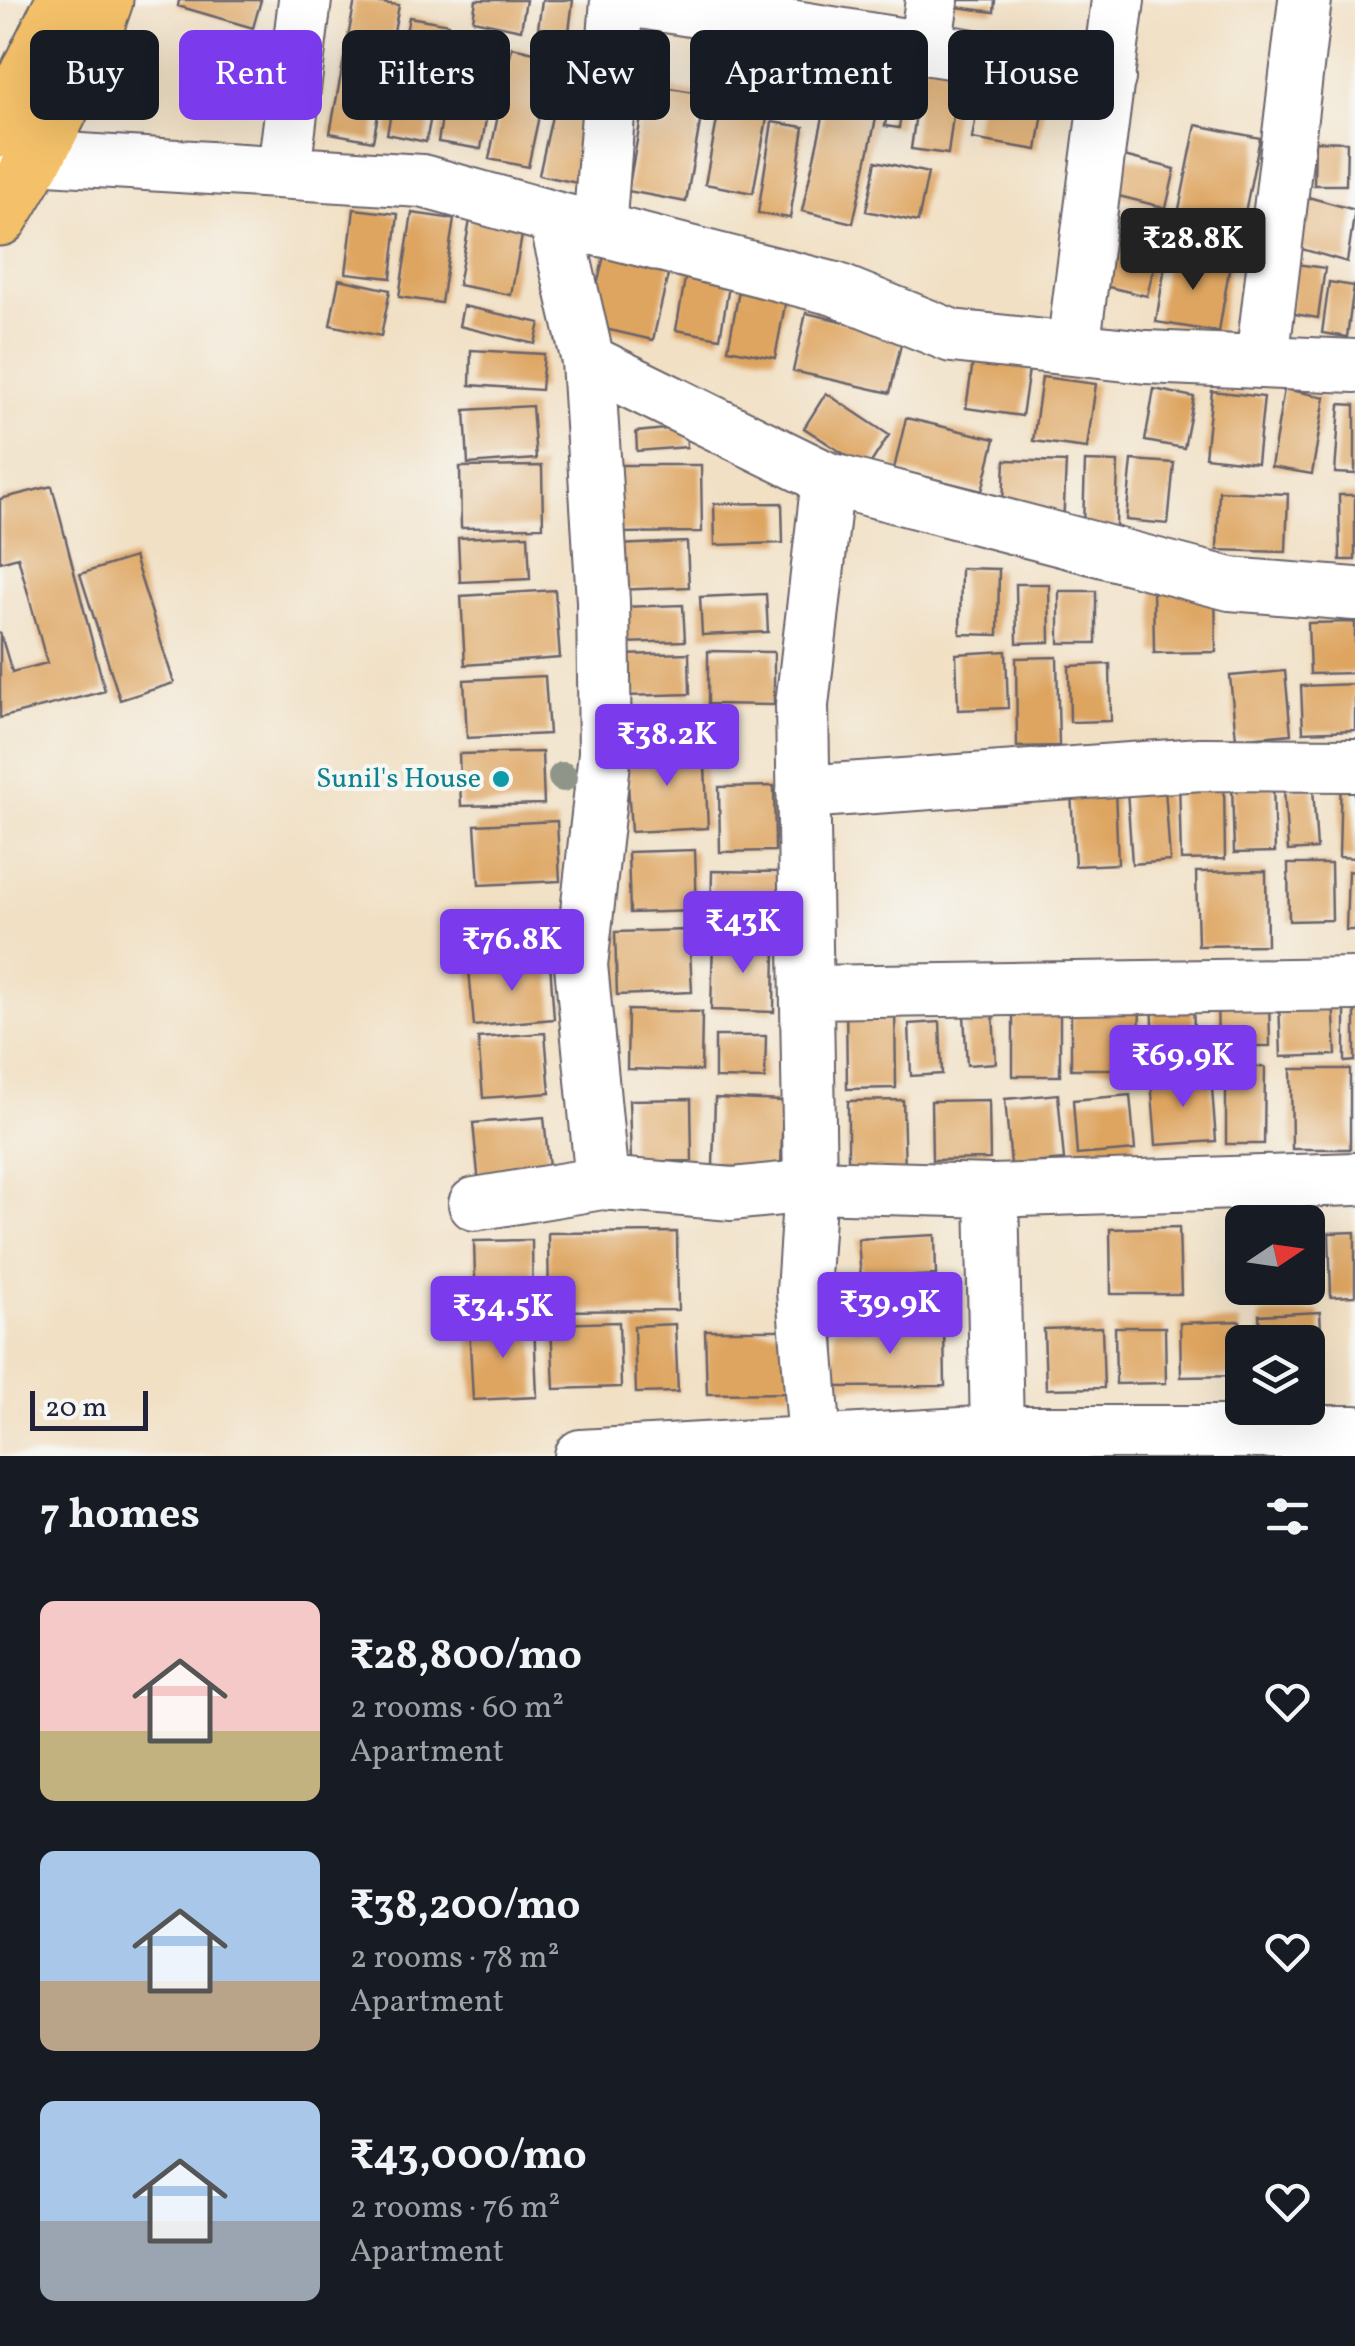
<!DOCTYPE html>
<html lang="en">
<head>
<meta charset="utf-8">
<style>
	:root { --surface:#171b24; --page:#20242c; --text:#f1f3f6; --muted:#9ea1a6; --accent:#7c3aed }
	body { margin:0; font-family:Vollkorn,serif; background:var(--page); color:var(--text); height:100vh; display:flex; flex-direction:column; font-size:38px; white-space:nowrap }
	* { box-sizing:border-box; margin:0 }
	p { font-size:32px; color:var(--muted) }
	.icon { flex:none; width:55px; height:55px; fill:none; stroke:currentColor; stroke-width:2; stroke-linecap:round; stroke-linejoin:round }
	.map { position:relative; height:1456px; overflow:hidden }
	.sheet { display:flex; flex-direction:column; background:var(--surface); flex:1 }
	.sheet>* { flex:none }
	.guide { position:absolute; left:30px; top:30px; width:1295px; height:90px; display:flex; gap:20px }
	.needle { width:65px; rotate:77deg }
	.buttons { position:absolute; left:1225px; top:1205px; display:grid; gap:20px }
	.buttons a { display:grid; place-items:center; width:100px; height:100px; border-radius:15px; background:var(--surface); box-shadow:0 10px 40px #0002; font-size:50px }
	.scale { position:absolute; left:30px; bottom:25px; width:118px; box-sizing:border-box; padding-left:10px; border:5px solid #22223b; border-top:0; font-size:28px; line-height:35px; white-space:nowrap; color:#22223b; -webkit-text-stroke:8px #f6f6f2; paint-order:stroke }
	.price { position:absolute; translate:-50% -85px; padding:0 22px; border-radius:10px; background:var(--accent); color:#fff; font-size:32px; line-height:65px; filter:drop-shadow(0 2px 5px #0008) }
	.price::after { content:''; position:absolute; left:50%; top:60px; width:30px; height:22px; margin-left:-15px; background:inherit; clip-path:polygon(0 0,100% 0,50% 100%) }
	.price.active { background:#222; color:#fff }
	ul { padding:0; list-style:none }
	li { display:flex; align-items:center; gap:30px; height:250px; padding:0 40px }
	li span { display:grid; place-items:center; flex:none; width:280px; height:200px; border-radius:15px; color:#555 }
	li>.icon { margin-inline-start:auto }
	span .icon { width:120px; height:120px; fill:#fffc; stroke-width:1 }
	li b { font-size:42px }
	h2 { display:flex; justify-content:space-between; align-items:center; height:120px; padding:0 40px; font-size:42px }
	.pill { padding:0 35px; border-radius:15px; background:var(--surface); box-shadow:0 10px 40px #0002; font-size:35px; line-height:90px }
	.pill.active { background:var(--accent); color:#fff }
	.map>svg:first-child { display:block }
</style>
</head>
<body>
<div class="map">
<svg width="1355" height="1456" viewBox="0 0 1355 1456">
	<rect width="100%" height="100%" fill="#f6f6f2"/>
	<filter id="ink" filterUnits="userSpaceOnUse"><feTurbulence type="fractalNoise" baseFrequency=".01" numOctaves="2"/><feDisplacementMap in="SourceGraphic" scale="20" xChannelSelector="R" yChannelSelector="G"/><feConvolveMatrix kernelMatrix="1 2 1 2 8 2 1 2 1" color-interpolation-filters="sRGB"/></filter>
	<filter id="wash" filterUnits="userSpaceOnUse"><feTurbulence type="fractalNoise" baseFrequency=".0048" numOctaves="4" result="noise"/><feDisplacementMap in="SourceGraphic" scale="40" xChannelSelector="R" yChannelSelector="G"/><feGaussianBlur stdDeviation="2.25" result="paint"/><feColorMatrix in="noise" values="0 0 0 0 0 0 0 0 0 0 0 0 0 0 0 0 0 1.4 0 .05"/><feComposite in="paint" operator="in"/></filter>
	<g filter="url(#wash)">
		<rect width="100%" height="100%" fill="#f1e0c4"/>
		<g id="blocks">
			<path fill="#dea560" d="M 179,0 L 261,0 L 253,28 L 178,6 Z
				M 355,0 L 399,5 L 373,141 L 330,133 Z
				M 476,0 L 526,0 L 521,30 L 473,20 Z
				M 542,0 L 573,0 L 569,32 L 538,28 Z
				M 942,0 L 995,0 L 994,12 L 941,5 Z
				M 409,17 L 449,24 L 426,142 L 387,134 Z
				M 764,27 L 852,46 L 842,92 L 754,73 Z
				M 455,41 L 498,49 L 481,149 L 438,142 Z
				M 512,47 L 552,56 L 528,167 L 489,159 Z
				M 864,51 L 909,57 L 899,128 L 885,126 L 889,99 L 858,95 Z
				M 987,52 L 1051,63 L 1037,150 L 972,139 Z
				M 924,56 L 960,62 L 948,154 L 911,149 Z
				M 563,66 L 606,75 L 582,184 L 539,175 Z
				M 647,84 L 705,94 L 686,202 L 628,191 Z
				M 723,88 L 771,97 L 753,193 L 705,184 Z
				M 826,104 L 877,114 L 853,223 L 802,211 Z
				M 772,122 L 804,127 L 790,218 L 758,213 Z
				M 1196,125 L 1260,138 L 1237,252 L 1173,239 Z
				M 1315,141 L 1347,142 L 1346,185 L 1314,185 Z
				M 1120,155 L 1175,169 L 1166,208 L 1111,194 Z
				M 876,161 L 928,173 L 918,222 L 866,211 Z
				M 1297,194 L 1355,210 L 1347,262 L 1284,244 Z
				M 473,204 L 526,214 L 511,295 L 458,285 Z
				M 354,209 L 398,214 L 391,278 L 346,273 Z
				M 412,213 L 454,219 L 441,303 L 399,297 Z
				M 608,238 L 673,253 L 653,340 L 588,325 Z
				M 1093,238 L 1157,253 L 1147,296 L 1083,281 Z
				M 692,239 L 736,246 L 720,338 L 676,330 Z
				M 1167,253 L 1230,263 L 1219,332 L 1156,322 Z
				M 744,264 L 791,273 L 775,358 L 728,349 Z
				M 1296,264 L 1325,268 L 1318,318 L 1289,313 Z
				M 339,279 L 390,290 L 381,336 L 330,325 Z
				M 1329,282 L 1354,286 L 1347,337 L 1322,333 Z
				M 463,306 L 540,323 L 535,344 L 459,326 Z
				M 806,313 L 903,335 L 890,393 L 793,371 Z
				M 975,348 L 1031,356 L 1022,416 L 966,408 Z
				M 471,350 L 544,354 L 541,390 L 470,385 Z
				M 1042,377 L 1096,384 L 1087,448 L 1033,441 Z
				M 1154,389 L 1194,397 L 1184,448 L 1145,441 Z
				M 1284,389 L 1325,397 L 1312,474 L 1271,467 Z
				M 1212,391 L 1264,397 L 1257,463 L 1205,457 Z
				M 826,393 L 889,435 L 867,469 L 804,428 Z
				M 1340,404 L 1355,405 L 1355,474 L 1335,473 Z
				M 532,406 L 536,459 L 468,464 L 465,410 Z
				M 906,418 L 995,439 L 982,491 L 894,469 Z
				M 686,427 L 687,447 L 637,451 L 636,432 Z
				M 1005,460 L 1066,462 L 1063,527 L 1002,525 Z
				M 1132,460 L 1174,463 L 1168,524 L 1126,520 Z
				M 1085,461 L 1118,462 L 1116,527 L 1083,527 Z
				M 617,465 L 701,465 L 702,532 L 618,533 Z
				M 542,466 L 543,527 L 461,528 L 460,467 Z
				M 52,486 L 105,691 L 0,718 L 0,632 L 12,672 L 47,663 L 18,557 L 0,562 L 0,499 Z
				M 1219,491 L 1288,494 L 1286,552 L 1217,550 Z
				M 1339,495 L 1355,495 L 1355,560 L 1340,560 Z
				M 782,503 L 783,543 L 715,545 L 714,504 Z
				M 528,535 L 530,579 L 460,582 L 458,538 Z
				M 687,542 L 689,587 L 616,590 L 615,545 Z
				M 134,557 L 174,683 L 120,700 L 80,574 Z
				M 961,568 L 999,569 L 998,635 L 960,634 Z
				M 1016,584 L 1049,584 L 1050,642 L 1017,643 Z
				M 1215,586 L 1216,652 L 1154,653 L 1153,587 Z
				M 555,590 L 560,658 L 465,665 L 461,596 Z
				M 1059,591 L 1096,591 L 1096,643 L 1059,643 Z
				M 766,594 L 768,632 L 702,635 L 700,597 Z
				M 683,605 L 685,641 L 623,643 L 621,607 Z
				M 1355,622 L 1355,673 L 1310,674 L 1308,623 Z
				M 708,651 L 774,652 L 774,705 L 708,704 Z
				M 1006,651 L 1008,708 L 958,710 L 956,654 Z
				M 689,653 L 690,694 L 625,696 L 623,655 Z
				M 1057,657 L 1059,746 L 1017,747 L 1016,658 Z
				M 1110,664 L 1111,721 L 1070,722 L 1069,666 Z
				M 1285,671 L 1291,734 L 1236,739 L 1230,676 Z
				M 545,676 L 549,734 L 467,738 L 464,680 Z
				M 1355,684 L 1355,730 L 1303,732 L 1301,686 Z
				M 704,746 L 708,828 L 631,832 L 626,750 Z
				M 542,752 L 544,804 L 461,806 L 459,754 Z
				M 1164,773 L 1170,861 L 1132,864 L 1126,775 Z
				M 1341,773 L 1355,773 L 1355,858 L 1339,857 Z
				M 1179,779 L 1224,779 L 1225,859 L 1181,860 Z
				M 1273,783 L 1275,852 L 1234,853 L 1232,784 Z
				M 774,786 L 775,851 L 720,852 L 719,787 Z
				M 1313,787 L 1317,849 L 1288,851 L 1284,789 Z
				M 1115,790 L 1118,864 L 1075,866 L 1071,792 Z
				M 557,821 L 560,881 L 479,885 L 475,825 Z
				M 695,850 L 697,911 L 630,913 L 628,852 Z
				M 1288,864 L 1331,864 L 1332,920 L 1289,921 Z
				M 712,871 L 781,872 L 780,925 L 711,923 Z
				M 1266,871 L 1267,945 L 1198,946 L 1196,872 Z
				M 1348,871 L 1355,872 L 1355,930 L 1346,930 Z
				M 689,930 L 692,992 L 617,995 L 615,932 Z
				M 713,941 L 775,942 L 774,1012 L 711,1010 Z
				M 550,962 L 554,1019 L 474,1026 L 469,969 Z
				M 1071,992 L 1140,992 L 1139,1069 L 1071,1069 Z
				M 1217,995 L 1269,995 L 1270,1046 L 1218,1046 Z
				M 992,997 L 996,1063 L 967,1065 L 963,999 Z
				M 1333,998 L 1336,1055 L 1281,1057 L 1279,1000 Z
				M 1013,1000 L 1060,1000 L 1060,1076 L 1013,1076 Z
				M 846,1001 L 895,1001 L 896,1088 L 847,1089 Z
				M 1193,1001 L 1195,1061 L 1155,1063 L 1152,1003 Z
				M 1345,1001 L 1355,1001 L 1355,1061 L 1345,1062 Z
				M 628,1010 L 702,1012 L 701,1071 L 627,1069 Z
				M 940,1022 L 942,1074 L 911,1076 L 909,1024 Z
				M 545,1033 L 550,1093 L 483,1098 L 478,1038 Z
				M 715,1036 L 766,1036 L 765,1079 L 715,1078 Z
				M 1226,1067 L 1265,1067 L 1264,1144 L 1226,1144 Z
				M 1291,1069 L 1350,1069 L 1350,1149 L 1292,1149 Z
				M 1211,1075 L 1216,1141 L 1156,1145 L 1151,1079 Z
				M 1058,1094 L 1064,1160 L 1011,1165 L 1005,1099 Z
				M 1130,1095 L 1135,1150 L 1077,1155 L 1073,1100 Z
				M 715,1098 L 783,1101 L 781,1169 L 713,1166 Z
				M 691,1099 L 692,1161 L 631,1162 L 629,1100 Z
				M 903,1100 L 905,1173 L 848,1174 L 848,1101 Z
				M 989,1100 L 990,1159 L 932,1160 L 931,1101 Z
				M 544,1117 L 550,1178 L 479,1185 L 473,1123 Z
				M 1179,1227 L 1181,1294 L 1111,1294 L 1110,1229 Z
				M 677,1232 L 678,1310 L 549,1311 L 548,1233 Z
				M 1355,1232 L 1355,1296 L 1331,1297 L 1329,1233 Z
				M 935,1235 L 936,1275 L 861,1279 L 858,1239 Z
				M 532,1240 L 533,1313 L 476,1314 L 474,1241 Z
				M 1320,1312 L 1322,1347 L 1308,1348 L 1308,1342 L 1261,1342 L 1259,1315 Z
				M 1240,1321 L 1241,1376 L 1181,1377 L 1180,1323 Z
				M 619,1322 L 621,1387 L 554,1389 L 551,1324 Z
				M 534,1323 L 537,1397 L 473,1400 L 469,1325 Z
				M 675,1324 L 678,1392 L 636,1393 L 634,1326 Z
				M 944,1327 L 945,1386 L 835,1387 L 834,1328 Z
				M 1102,1327 L 1104,1388 L 1046,1389 L 1044,1329 Z
				M 1115,1327 L 1165,1327 L 1166,1383 L 1116,1384 Z
				M 705,1330 L 790,1330 L 792,1393 L 707,1394 Z"/>
		</g>
	</g>
	<g filter="url(#ink)">
		<use href="#blocks" fill-opacity="0" stroke="#6a646b" stroke-width="2.5"/>
		<g fill="none" stroke-linecap="round" stroke-linejoin="round">
			<defs>
				<path id="minor" d="M 629,0 L 1109,78
					M 925,48 L 932,0
					M 0,155 L 422,181 L 555,218 L 588,361 L 603,601 L 605,753 L 581,965 L 602,1183 L 475,1204
					M 284,170 L 305,0
					M 555,218 L 835,289 L 952,336 L 1146,357 L 1355,366
					M 599,230 L 617,0
					M 1073,349 L 1118,0
					M 588,361 L 828,479 L 1230,584 L 1355,594
					M 1262,361 L 1305,0
					M 828,479 L 802,705 L 810,1186 L 992,1191 L 1355,1179
					M 803,792 L 1201,764 L 1355,765
					M 807,992 L 1355,984
					M 602,1183 L 732,1194 L 810,1186 L 803,1292 L 815,1441 L 802,1456
					M 992,1191 L 997,1432 L 1355,1432
					M 581,1456 L 997,1432 L 998,1456"/>
				<path id="major" d="M 0,130 L 64,0
					M 0,218 C 43,148 80,78 105,0"/>
			</defs>
			<use href="#minor" stroke="#6a646b" stroke-width="56"/>
			<use href="#major" stroke="#6a646b" stroke-width="59"/>
			<use href="#minor" stroke="#fff" stroke-width="52"/>
			<use href="#major" stroke="#f4c16a" stroke-width="55"/>
		</g>
		<circle fill="#8f9689" cx="563" cy="777" r="15"/>
	</g>
	<circle fill="#0f9aa8" stroke="#f6f6f2" stroke-width="4" cx="501" cy="779" r="10"/>
	<g text-anchor="middle" dominant-baseline="central" stroke-width="8" stroke-linejoin="round" paint-order="stroke">
		<g font-size="28" fill="#0d838f" stroke="#f6f6f2" text-anchor="end">
			<text x="481" y="779">Sunil's House</text>
		</g>
	</g>
</svg>
<div class="buttons">
<a><svg class="needle" viewBox="-14 -14 28 28"><path d="M0-13l5 13h-10z" fill="#e53935"/><path d="M0 13l5-13h-10z" fill="#9ea1a6"/></svg></a>
<a><svg class="icon" aria-label="layers" viewBox="0 0 24 24"><path d="M12 4l9 5-9 5-9-5zM3 14l9 5 9-5"/></svg></a>
</div>
<div class="scale">20 m</div>
<b class="price active" style="left:1193px;top:293px">₹28.8K</b>
<b class="price" style="left:667px;top:789px">₹38.2K</b>
<b class="price" style="left:743px;top:976px">₹43K</b>
<b class="price" style="left:512px;top:994px">₹76.8K</b>
<b class="price" style="left:1183px;top:1110px">₹69.9K</b>
<b class="price" style="left:890px;top:1357px">₹39.9K</b>
<b class="price" style="left:503px;top:1361px">₹34.5K</b>
<div class="guide">
<a class="pill">Buy</a>
<a class="pill active">Rent</a>
<a class="pill">Filters</a>
<a class="pill">New</a>
<a class="pill">Apartment</a>
<a class="pill">House</a>
</div>
</div>
<section class="sheet">
<h2>7 homes<svg class="icon" aria-label="filters" viewBox="0 0 24 24"><path d="M4 7h16M4 17h16"/><circle cx="9" cy="7" r="2"/><circle cx="15" cy="17" r="2"/></svg></h2>
<ul>
<li><span style="background:linear-gradient(#f6c9c9 65%,#c2b280 0)"><svg class="icon" aria-label="home" viewBox="0 0 24 24"><path d="M3 11l9-7 9 7M6 9v11h12V9"/></svg></span><div><b>₹28,800/mo</b><p>2 rooms · 60 m²</p><p>Apartment</p></div><svg class="icon" aria-label="heart" viewBox="0 0 24 24"><path d="M12 20l-8-8c-3-5 5-10 8-4 3-6 11-1 8 4z"/></svg></li>
<li><span style="background:linear-gradient(#a9c7e8 65%,#b9a48a 0)"><svg class="icon" aria-label="home" viewBox="0 0 24 24"><path d="M3 11l9-7 9 7M6 9v11h12V9"/></svg></span><div><b>₹38,200/mo</b><p>2 rooms · 78 m²</p><p>Apartment</p></div><svg class="icon" aria-label="heart" viewBox="0 0 24 24"><path d="M12 20l-8-8c-3-5 5-10 8-4 3-6 11-1 8 4z"/></svg></li>
<li><span style="background:linear-gradient(#a9c7e8 60%,#9aa5b1 0)"><svg class="icon" aria-label="home" viewBox="0 0 24 24"><path d="M3 11l9-7 9 7M6 9v11h12V9"/></svg></span><div><b>₹43,000/mo</b><p>2 rooms · 76 m²</p><p>Apartment</p></div><svg class="icon" aria-label="heart" viewBox="0 0 24 24"><path d="M12 20l-8-8c-3-5 5-10 8-4 3-6 11-1 8 4z"/></svg></li>
</ul>
</section>
</body>
</html>
